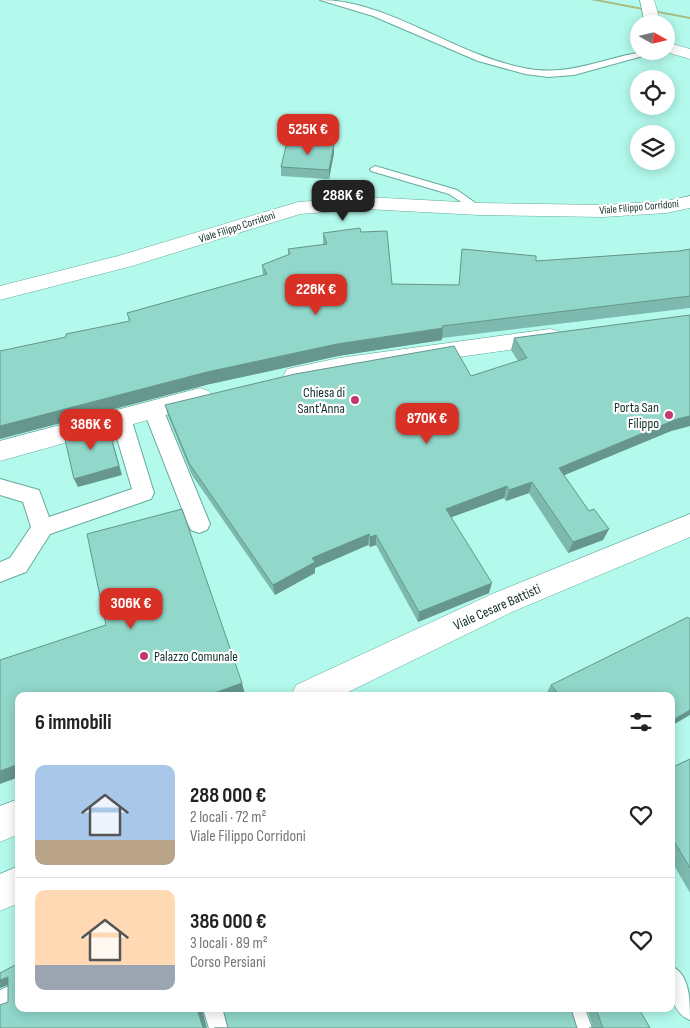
<!DOCTYPE html>
<html lang="it">
<head>
<meta charset="utf-8">
<style>
	:root { --surface:#fff; --page:#f2f2f2; --text:#222; --muted:#767676; --line:#e0e0e0; --accent:#d93025 }
	body { margin:0; font-family:"Sofia Sans Condensed",sans-serif; background:var(--page); color:var(--text); height:100vh; display:flex; flex-direction:column; font-size:19px; white-space:nowrap }
	* { box-sizing:border-box; margin:0 }
	p { font-size:16px; color:var(--muted) }
	.icon { flex:none; width:28px; height:28px; fill:none; stroke:currentColor; stroke-width:2; stroke-linecap:round; stroke-linejoin:round }
	.map { position:relative; flex:1; overflow:hidden }
	.details { position:absolute; left:15px; top:692px; width:660px; height:320px; display:flex; flex-direction:column; background:var(--surface); border-radius:10px; box-shadow:0 2px 12px #0003 }
	.details>* { flex:none }
	.needle { width:32px; rotate:98deg }
	.fabs { position:absolute; left:630px; top:15px; display:grid; gap:10px }
	.fabs a { display:grid; place-items:center; width:45px; height:45px; border-radius:50%; background:var(--surface); box-shadow:0 2px 12px #0003; font-size:25px }
	.price { position:absolute; translate:-50% -42px; padding:0 11px; border-radius:10px; background:var(--accent); color:#fff; font-size:16px; line-height:32px; filter:drop-shadow(0 1px 2px #0008) }
	.price::after { content:''; position:absolute; left:50%; top:30px; width:15px; height:11px; margin-left:-8px; background:inherit; clip-path:polygon(0 0,100% 0,50% 100%) }
	.price.on { background:#222; color:#fff }
	ul { padding:0; list-style:none }
	li { display:flex; align-items:center; gap:15px; height:125px; padding:0 20px }
	li+li { border-top:1px solid var(--line) }
	li span { display:grid; place-items:center; flex:none; width:140px; height:100px; border-radius:10px; color:#555 }
	li>.icon { margin-inline-start:auto }
	span .icon { width:60px; height:60px; fill:#fffc; stroke-width:1 }
	li b { font-size:21px }
	h2 { display:flex; justify-content:space-between; align-items:center; height:60px; padding:0 20px; font-size:21px }
	.map>svg:first-child { display:block }
</style>
</head>
<body>
<div class="map">
<svg width="690" height="1028" viewBox="0 0 690 1028">
	<rect width="100%" height="100%" fill="#b3f9ec"/>
	<g fill="none" stroke-linecap="round" stroke-linejoin="round">
		<path fill="#aabb7e" fill-rule="evenodd" d="M 591,0 L 601,0 L 690,17 L 690,19 Z"/>
		<defs>
			<path id="service" d="M 320,0 C 388,0 455,55 524,68 C 576,79 613,51 661,51 L 574,75 L 548,77 L 525,74 L 478,61 L 373,16 Z
				M 375,166 L 457,190 L 484,209 L 479,212 L 475,211 L 449,194 L 371,171 L 370,169 Z
				M 671,966 C 690,974 690,1000 690,1020 C 668,1011 671,985 671,966 Z
				M 19,981 L 19,1003 L 0,1012 L 0,990 Z
				M 203,1009 L 225,1009 L 231,1028 L 209,1028 Z
				M 563,1009 L 585,1009 L 592,1028 L 570,1028 Z"/>
			<path id="pedestrian" d="M 153,402 L 160,404 L 163,409 L 210,524 L 207,530 L 199,533 L 191,530 L 188,524 L 143,409 L 146,404 Z
				M 121,411 L 128,413 L 131,418 L 154,493 L 151,499 L 50,534 L 26,572 L 0,582 L 0,562 L 10,558 L 31,527 L 23,502 L 0,495 L 0,479 L 39,490 L 49,517 L 132,489 L 111,418 L 114,413 Z"/>
			<path id="minor" d="M 550,329 L 558,331 L 562,337 L 558,343 L 339,374 L 296,384 L 287,381 L 284,375 L 287,369 L 339,358 Z
				M 200,388 L 209,391 L 212,397 L 209,403 L 0,461 L 0,441 Z"/>
			<path id="tertiary" d="M 690,514 L 690,537 L 512,612 L 340,696 L 291,696 L 296,685 L 492,594 Z
				M 19,799 L 19,834 L 0,842 L 0,806 Z
				M 19,866 L 19,903 L 0,911 L 0,874 Z"/>
			<path id="secondary" d="M 640,0 L 654,0 L 661,24 L 645,24 Z
				M 666,42 L 690,49 L 690,59 L 663,51 L 666,51 Z
				M 690,196 L 690,208 L 666,213 L 603,217 L 479,215 L 366,209 L 300,214 L 132,266 L 0,300 L 0,286 L 118,256 L 298,202 L 366,197 L 479,203 L 603,205 L 666,201 Z"/>
		</defs>
		<use href="#service" stroke="#65aa9d" stroke-width="2"/>
		<use href="#pedestrian" stroke="#65aa9d" stroke-width="2"/>
		<use href="#minor" stroke="#65aa9d" stroke-width="1"/>
		<use href="#tertiary" stroke="#65aa9d" stroke-width="1"/>
		<use href="#secondary" stroke="#65aa9d" stroke-width="1"/>
		<use href="#service" fill="#fff" fill-rule="evenodd"/>
		<use href="#pedestrian" fill="#fff" fill-rule="evenodd"/>
		<use href="#minor" fill="#fff" fill-rule="evenodd"/>
		<use href="#tertiary" fill="#fff" fill-rule="evenodd"/>
		<use href="#secondary" fill="#fff" fill-rule="evenodd"/>
	</g>
	<path fill="#7db9ae" d="M 334,144 L 334,153 L 329,179 L 281,176 L 281,167 Z
		M 361,232 L 392,284 L 459,285 L 462,249 L 536,261 L 679,251 L 690,249 L 690,308 L 442,338 L 442,340 L 338,356 L 210,384 L 66,337 L 129,321 L 127,313 L 263,276 L 262,265 L 288,255 L 288,249 L 323,245 L 323,233 Z
		M 690,315 L 690,426 L 671,431 L 564,475 L 589,511 L 609,529 L 603,540 L 568,553 L 529,493 L 506,501 L 504,498 L 451,517 L 489,593 L 418,622 L 376,545 L 370,547 L 368,545 L 315,568 L 315,573 L 275,595 L 192,475 L 168,416 L 165,405 L 471,376 L 518,361 L 511,350 L 514,338 Z
		M 551,685 L 671,696 L 545,696 Z
		M 690,759 L 690,893 L 671,860 L 671,768 Z
		M 587,1009 L 639,1009 L 650,1028 L 593,1028 Z"/>
	<path fill="#66968d" d="M 334,144 L 334,153 L 329,179 L 329,170 Z
		M 443,328 L 442,340 L 338,356 L 210,384 L 0,439 L 0,426 L 207,372 L 337,344 Z
		M 690,416 L 690,426 L 671,431 L 555,479 L 559,468 L 677,419 Z
		M 107,423 L 110,432 L 122,475 L 78,487 L 74,479 Z
		M 532,482 L 529,493 L 506,501 L 509,490 Z
		M 507,486 L 504,498 L 444,520 L 446,509 Z
		M 609,529 L 603,540 L 568,553 L 573,542 Z
		M 369,534 L 368,545 L 315,568 L 315,573 L 275,595 L 273,585 L 312,558 Z
		M 376,535 L 376,545 L 370,547 L 370,537 Z
		M 492,583 L 489,593 L 418,622 L 419,612 Z
		M 242,683 L 245,694 L 240,696 L 206,696 Z
		M 690,710 L 690,715 L 671,726 L 671,721 Z
		M 19,764 L 19,777 L 0,784 L 0,771 Z
		M 8,977 L 19,981 L 0,988 L 0,980 Z
		M 197,1009 L 202,1009 L 207,1028 L 203,1028 Z"/>
	<path fill="#91d7ca" stroke="#66968d" d="M 287,142 L 334,144 L 329,170 L 281,167 Z
		M 360,228 L 361,232 L 387,231 L 392,284 L 459,285 L 462,249 L 536,256 L 536,261 L 679,251 L 690,249 L 690,296 L 442,326 L 443,328 L 337,344 L 207,372 L 0,426 L 0,351 L 66,337 L 66,334 L 130,321 L 127,313 L 267,274 L 262,265 L 290,254 L 288,249 L 327,244 L 323,233 Z
		M 690,315 L 690,416 L 677,419 L 559,468 L 589,511 L 594,509 L 609,529 L 573,542 L 532,482 L 509,490 L 507,486 L 446,509 L 492,583 L 419,612 L 376,535 L 370,537 L 369,534 L 312,558 L 315,562 L 273,585 L 189,463 L 165,405 L 295,374 L 454,346 L 471,376 L 527,358 L 514,338 Z
		M 107,423 L 119,466 L 74,479 L 64,435 Z
		M 182,509 L 242,683 L 206,696 L 19,696 L 19,764 L 0,771 L 0,660 L 106,625 L 87,534 Z
		M 688,617 L 690,619 L 690,710 L 671,721 L 671,696 L 560,696 L 551,685 Z
		M 690,759 L 690,868 L 671,836 L 671,768 Z
		M 19,963 L 19,1009 L 197,1009 L 203,1028 L 0,1028 L 0,1005 L 8,1002 L 8,977 L 0,980 L 0,973 Z
		M 223,1009 L 571,1009 L 577,1028 L 214,1028 L 228,1028 Z
		M 596,1009 L 639,1009 L 650,1028 L 589,1028 L 603,1028 Z"/>
	<g fill="#c3386e" stroke="#fff" stroke-width="2">
		<circle cx="355" cy="400" r="5"/>
		<circle cx="669" cy="415" r="5"/>
		<circle cx="144" cy="656" r="5"/>
	</g>
	<g text-anchor="middle" dominant-baseline="central" stroke-width="4.5" stroke-linejoin="round" paint-order="stroke">
		<g font-size="11" fill="#13302b" stroke="#fff">
			<text transform="translate(639 207) rotate(-5)">Viale Filippo Corridoni</text>
			<text transform="translate(237 227) rotate(-18)">Viale Filippo Corridoni</text>
		</g>
		<g font-size="14" fill="#13302b" stroke="#fff" text-anchor="end">
			<text x="345" y="392">Chiesa di<tspan x="345" dy="16">Sant'Anna</tspan></text>
			<text x="659" y="407">Porta San<tspan x="659" dy="16">Filippo</tspan></text>
			<text x="154" y="656" text-anchor="start">Palazzo Comunale</text>
		</g>
		<g font-size="14" fill="#13302b" stroke="#fff">
			<text transform="translate(497 607) rotate(-24)">Viale Cesare Battisti</text>
		</g>
	</g>
</svg>
<div class="fabs">
<a><svg class="needle" viewBox="-14 -14 28 28"><path d="M0-13l5 13h-10z" fill="#e53935"/><path d="M0 13l5-13h-10z" fill="#767676"/></svg></a>
<a><svg class="icon" aria-label="locate" viewBox="0 0 24 24"><circle cx="12" cy="12" r="6"/><path d="M12 2v4M12 18v4M2 12h4M18 12h4"/></svg></a>
<a><svg class="icon" aria-label="layers" viewBox="0 0 24 24"><path d="M12 4l9 5-9 5-9-5zM3 14l9 5 9-5"/></svg></a>
</div>
<b class="price" style="left:308px;top:156px">525K €</b>
<b class="price on" style="left:343px;top:222px">288K €</b>
<b class="price" style="left:316px;top:316px">226K €</b>
<b class="price" style="left:427px;top:445px">870K €</b>
<b class="price" style="left:91px;top:451px">386K €</b>
<b class="price" style="left:131px;top:630px">306K €</b>
<section class="details">
<h2>6 immobili<svg class="icon" aria-label="filters" viewBox="0 0 24 24"><path d="M4 7h16M4 17h16"/><circle cx="9" cy="7" r="2"/><circle cx="15" cy="17" r="2"/></svg></h2>
<ul>
<li><span style="background:linear-gradient(#a9c7e8 75%,#b9a48a 0)"><svg class="icon" aria-label="home" viewBox="0 0 24 24"><path d="M3 11l9-7 9 7M6 9v11h12V9"/></svg></span><div><b>288 000 €</b><p>2 locali · 72 m²</p><p>Viale Filippo Corridoni</p></div><svg class="icon" aria-label="heart" viewBox="0 0 24 24"><path d="M12 20l-8-8c-3-5 5-10 8-4 3-6 11-1 8 4z"/></svg></li>
<li><span style="background:linear-gradient(#ffd9b3 75%,#9aa5b1 0)"><svg class="icon" aria-label="home" viewBox="0 0 24 24"><path d="M3 11l9-7 9 7M6 9v11h12V9"/></svg></span><div><b>386 000 €</b><p>3 locali · 89 m²</p><p>Corso Persiani</p></div><svg class="icon" aria-label="heart" viewBox="0 0 24 24"><path d="M12 20l-8-8c-3-5 5-10 8-4 3-6 11-1 8 4z"/></svg></li>
</ul>
</section>
</div>
</body>
</html>
